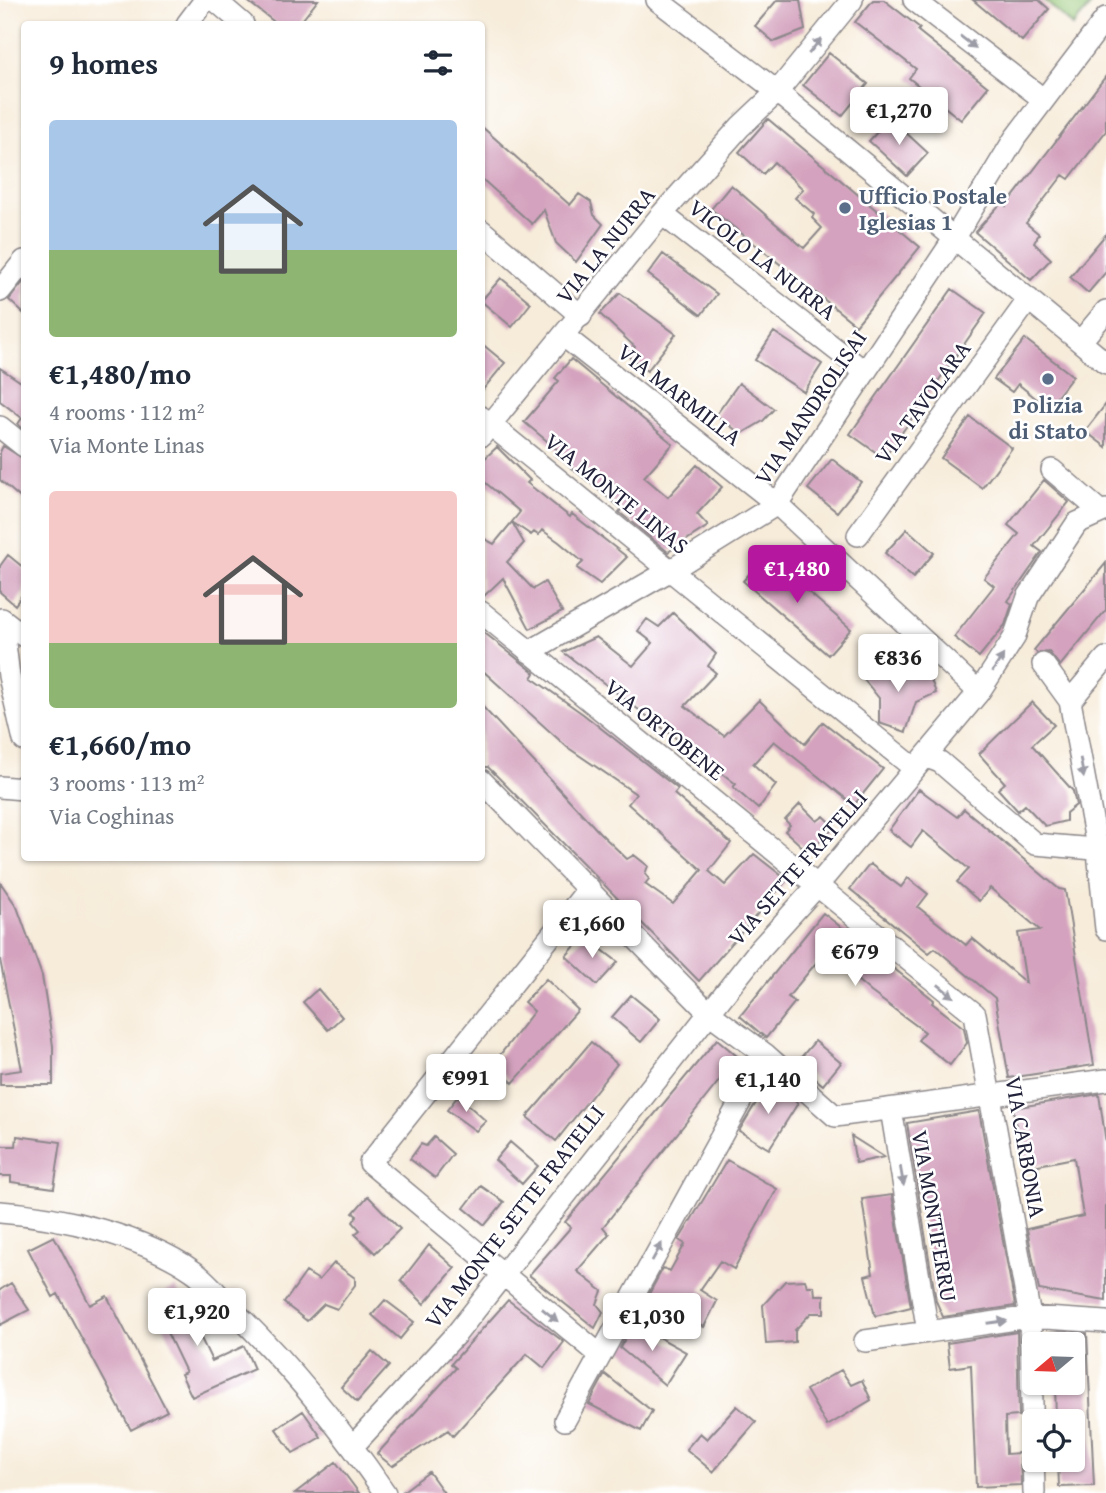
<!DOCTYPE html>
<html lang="en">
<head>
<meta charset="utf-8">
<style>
	:root { --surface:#fff; --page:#f6f6f7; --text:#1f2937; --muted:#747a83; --accent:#b5179e }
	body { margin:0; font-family:"Gentium Book Plus",serif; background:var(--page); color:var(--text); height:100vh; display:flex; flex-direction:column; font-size:26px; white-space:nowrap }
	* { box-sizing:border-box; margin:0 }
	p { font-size:23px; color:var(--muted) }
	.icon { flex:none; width:38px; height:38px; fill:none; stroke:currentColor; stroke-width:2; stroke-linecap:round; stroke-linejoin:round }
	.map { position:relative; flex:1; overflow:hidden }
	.details { position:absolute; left:21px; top:21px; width:464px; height:840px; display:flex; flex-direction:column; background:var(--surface); border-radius:7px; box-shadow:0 2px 5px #0004 }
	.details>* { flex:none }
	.needle { width:46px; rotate:251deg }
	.fabs { position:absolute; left:1022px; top:1332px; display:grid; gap:14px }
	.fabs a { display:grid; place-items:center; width:63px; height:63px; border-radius:7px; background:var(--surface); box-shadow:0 2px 5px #0004; font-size:35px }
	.price { position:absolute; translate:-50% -60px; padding:0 16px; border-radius:7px; background:#fff; color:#222; font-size:23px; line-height:46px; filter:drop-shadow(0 2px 4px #0008) }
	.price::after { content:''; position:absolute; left:50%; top:42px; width:21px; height:16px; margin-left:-10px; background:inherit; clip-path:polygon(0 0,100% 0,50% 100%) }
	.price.active { background:var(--accent); color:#fff }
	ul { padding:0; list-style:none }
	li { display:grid; align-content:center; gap:14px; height:371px; padding:0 28px }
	li span { display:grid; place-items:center; height:217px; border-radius:7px; color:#555 }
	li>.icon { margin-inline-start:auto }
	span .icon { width:126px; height:126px; fill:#fffc; stroke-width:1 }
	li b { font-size:30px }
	h2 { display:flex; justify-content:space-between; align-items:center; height:84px; padding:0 28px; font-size:30px }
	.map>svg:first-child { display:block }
</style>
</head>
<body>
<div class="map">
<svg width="1106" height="1493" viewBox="0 0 1106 1493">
	<rect width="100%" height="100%" fill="#fff"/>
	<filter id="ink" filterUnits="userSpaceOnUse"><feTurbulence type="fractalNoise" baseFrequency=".0143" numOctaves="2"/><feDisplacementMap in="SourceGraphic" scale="14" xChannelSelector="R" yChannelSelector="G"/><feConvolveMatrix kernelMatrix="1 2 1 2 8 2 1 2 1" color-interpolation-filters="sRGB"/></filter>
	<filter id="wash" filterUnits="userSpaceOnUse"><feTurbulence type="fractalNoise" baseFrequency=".00686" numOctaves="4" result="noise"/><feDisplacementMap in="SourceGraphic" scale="28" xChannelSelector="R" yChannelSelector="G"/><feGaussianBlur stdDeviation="1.57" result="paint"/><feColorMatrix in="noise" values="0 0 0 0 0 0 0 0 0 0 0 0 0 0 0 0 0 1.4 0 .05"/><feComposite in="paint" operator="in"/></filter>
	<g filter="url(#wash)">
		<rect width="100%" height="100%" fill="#f7ecda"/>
		<path fill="#97c878" stroke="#5c755a" stroke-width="2" d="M 1044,0 L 1095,0 L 1073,26 Z"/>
		<g id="blocks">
			<path fill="#d4a2be" d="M 246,0 L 318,0 L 299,24 L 277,24 Z
				M 777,0 L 800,0 L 805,30 L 774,42 L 755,26 Z
				M 873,0 L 884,0 L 920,28 L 918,31 L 988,87 L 961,120 L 909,78 L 916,69 L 855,22 Z
				M 973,0 L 1039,0 L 1049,9 L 1022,41 Z
				M 829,53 L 868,84 L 842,116 L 803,85 Z
				M 1106,76 L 1106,131 L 1069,179 L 1063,175 L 1026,223 L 1039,234 L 1034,243 L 1051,259 L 1031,280 L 975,232 L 1002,202 L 1006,206 Z
				M 890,118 L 928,153 L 907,176 L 869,141 Z
				M 768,119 L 920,247 L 856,325 L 711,209 L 731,185 L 804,248 L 822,228 L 812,218 L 814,214 L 795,198 L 803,189 L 774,162 L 763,174 L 739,152 Z
				M 481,126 L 570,205 L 579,194 L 591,202 L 594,215 L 603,224 L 576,262 L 556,243 L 544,210 L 532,224 L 481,178 Z
				M 1106,234 L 1106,272 L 1088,293 L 1070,277 Z
				M 663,254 L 717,294 L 701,315 L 648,274 Z
				M 501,278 L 531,303 L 512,327 L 481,301 Z
				M 24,281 L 24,314 L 9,300 Z
				M 952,289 L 986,313 L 884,458 L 850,434 Z
				M 620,293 L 676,334 L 647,371 L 628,356 L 635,347 L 600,314 Z
				M 774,332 L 822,364 L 804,392 L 755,360 Z
				M 1025,339 L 1073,376 L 1048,408 L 1018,384 L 1012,392 L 994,379 Z
				M 481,343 L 505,363 L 481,392 Z
				M 571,359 L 673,444 L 644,477 L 668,497 L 697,465 L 722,487 L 697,514 L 708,526 L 668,552 L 619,512 L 622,509 L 556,455 L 559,451 L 524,422 L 559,381 L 555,378 Z
				M 0,368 L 24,384 L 24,430 L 18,424 L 22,418 L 0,401 Z
				M 739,383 L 774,409 L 763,421 L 741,434 L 716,415 Z
				M 1106,404 L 1106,447 L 1085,431 Z
				M 970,417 L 1012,448 L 982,488 L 941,458 Z
				M 3,446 L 24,459 L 24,501 L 0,480 L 0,452 Z
				M 497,447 L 530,480 L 527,483 L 570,517 L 572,514 L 627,557 L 600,584 L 577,568 L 583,562 L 559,542 L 542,530 L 538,535 L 534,532 L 531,535 L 512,522 L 520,512 L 481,479 L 481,462 Z
				M 832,459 L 861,482 L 837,512 L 808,489 Z
				M 1044,480 L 1069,502 L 1034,546 L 1042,552 L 1008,601 L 1012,604 L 1005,625 L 979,657 L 954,637 L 994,586 L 984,578 L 1019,534 L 1008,525 Z
				M 512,522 L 524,543 L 507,562 L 533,589 L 545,582 L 562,612 L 530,629 L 503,578 L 481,599 L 481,537 L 494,544 Z
				M 907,529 L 934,553 L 913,578 L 885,553 Z
				M 8,555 L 24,568 L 24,592 L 15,605 L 0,592 L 0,566 Z
				M 766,555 L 851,629 L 828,655 L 743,581 Z
				M 1106,563 L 1106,610 L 1060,666 L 1049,652 L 1037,653 L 1034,650 Z
				M 673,613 L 716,654 L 708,666 L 716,673 L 685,706 L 724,736 L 759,700 L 805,744 L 823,722 L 883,769 L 854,805 L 774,741 L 753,764 L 776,785 L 758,809 L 733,787 L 736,784 L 563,652 L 596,637 L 633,666 L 653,643 L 638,631 L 647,619 L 659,627 Z
				M 481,630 L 535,673 L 532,678 L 583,714 L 678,789 L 674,794 L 731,843 L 709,871 L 725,885 L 754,854 L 787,880 L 699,981 L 488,767 L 481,767 L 481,705 L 599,832 L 627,859 L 634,855 L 648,866 L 645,874 L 649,879 L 645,884 L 673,904 L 702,870 L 628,804 L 636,794 L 567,747 L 481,669 Z
				M 877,661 L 899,678 L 926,667 L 936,693 L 916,702 L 906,732 L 879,723 L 879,698 L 860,675 Z
				M 1032,702 L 1054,725 L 1032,745 L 1073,791 L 1076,805 L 1066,813 L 1066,821 L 1045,826 L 1025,805 L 1018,811 L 998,789 L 1005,783 L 979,754 Z
				M 919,789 L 957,817 L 964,809 L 1059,889 L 1065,890 L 1094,1065 L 1009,1078 L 995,998 L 935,948 L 929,953 L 850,889 L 870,864 L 901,887 L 908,878 L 928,894 L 918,907 L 966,945 L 972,938 L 1026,983 L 1018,933 L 1040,930 L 990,888 L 979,901 L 957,882 L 969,869 L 923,831 L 911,847 L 889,830 Z
				M 800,804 L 817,821 L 824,816 L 835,827 L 808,852 L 785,831 L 790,825 L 785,820 Z
				M 0,882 L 17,907 L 42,976 L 53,1046 L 53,1085 L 0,1085 L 0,1073 L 22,1070 L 0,960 Z
				M 823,913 L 934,1000 L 932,1003 L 964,1028 L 967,1043 L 950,1065 L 918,1040 L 925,1032 L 871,992 L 825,952 L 788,997 L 795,1002 L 766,1038 L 740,1016 Z
				M 584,936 L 618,962 L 597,985 L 566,956 Z
				M 546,979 L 578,1010 L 513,1083 L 493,1064 L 534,1011 L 524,1002 Z
				M 318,989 L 342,1017 L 328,1030 L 303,1002 Z
				M 631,995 L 660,1019 L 641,1042 L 612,1017 Z
				M 717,1039 L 738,1057 L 603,1227 L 609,1234 L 577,1271 L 602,1291 L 597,1304 L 603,1312 L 595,1328 L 529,1275 L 571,1227 L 565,1222 Z
				M 815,1041 L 841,1063 L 823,1085 L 796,1063 Z
				M 591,1042 L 617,1064 L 556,1141 L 527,1117 Z
				M 768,1083 L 798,1103 L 769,1149 L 739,1131 Z
				M 1099,1094 L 1106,1143 L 1106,1301 L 1039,1290 L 1027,1229 L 1083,1216 L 1074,1158 L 1023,1168 L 1013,1108 Z
				M 458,1096 L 486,1121 L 476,1131 L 447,1110 Z
				M 979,1111 L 1015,1306 L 943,1317 L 936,1301 L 907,1123 Z
				M 17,1136 L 61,1142 L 54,1188 L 11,1182 L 11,1176 L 0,1176 L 0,1146 L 16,1146 Z
				M 851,1136 L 884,1157 L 856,1163 Z
				M 434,1137 L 453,1154 L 435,1178 L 410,1159 L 421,1144 L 426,1146 Z
				M 510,1142 L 538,1166 L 522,1184 L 495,1160 Z
				M 727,1160 L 777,1189 L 734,1269 L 720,1261 L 700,1290 L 717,1301 L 704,1327 L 649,1294 L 663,1268 L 670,1271 L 685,1244 L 679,1240 Z
				M 481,1186 L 504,1202 L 485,1225 L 464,1208 Z
				M 892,1195 L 911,1307 L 875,1316 L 865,1276 L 873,1274 L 862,1199 Z
				M 368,1196 L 400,1229 L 375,1253 L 355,1234 L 360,1230 L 353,1222 L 357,1216 L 353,1213 Z
				M 54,1236 L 90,1305 L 107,1296 L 167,1411 L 131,1430 L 58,1294 L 53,1297 L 28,1249 Z
				M 429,1245 L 455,1268 L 424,1304 L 401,1281 Z
				M 334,1263 L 355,1278 L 355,1285 L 337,1309 L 324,1304 L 307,1321 L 284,1303 L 306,1272 L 319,1280 Z
				M 805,1280 L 807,1286 L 814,1286 L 815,1295 L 824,1295 L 824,1313 L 811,1313 L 795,1330 L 795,1342 L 766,1344 L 763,1305 L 785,1281 Z
				M 11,1283 L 29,1310 L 0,1325 L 0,1290 Z
				M 176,1287 L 212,1361 L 244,1346 L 254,1369 L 192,1397 L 181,1374 L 186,1372 L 151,1299 Z
				M 385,1300 L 414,1322 L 400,1339 L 372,1315 Z
				M 508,1300 L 564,1342 L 544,1368 L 527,1354 L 453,1436 L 448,1430 L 392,1466 L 377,1454 L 456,1368 L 451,1364 Z
				M 633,1323 L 686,1352 L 665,1385 L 620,1348 Z
				M 1017,1332 L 1019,1416 L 1005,1417 L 1006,1454 L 1020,1453 L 1021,1485 L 976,1487 L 971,1365 L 950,1368 L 947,1343 Z
				M 1073,1333 L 1087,1334 L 1094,1486 L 1059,1487 L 1058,1460 L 1073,1460 L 1073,1421 L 1056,1421 L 1055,1382 L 1073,1382 Z
				M 372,1351 L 389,1366 L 357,1402 L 341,1387 Z
				M 841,1370 L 851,1385 L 862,1380 L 871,1400 L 827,1426 L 806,1390 Z
				M 605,1374 L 652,1411 L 641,1431 L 589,1404 Z
				M 737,1406 L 756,1422 L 713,1472 L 686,1449 L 700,1433 L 707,1439 Z
				M 303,1411 L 321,1437 L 293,1453 L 276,1429 Z
				M 336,1462 L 359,1493 L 295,1493 Z
				M 429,1472 L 444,1493 L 401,1493 L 422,1477 Z"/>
		</g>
	</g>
	<g filter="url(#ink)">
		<use href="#blocks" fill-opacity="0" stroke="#8c878a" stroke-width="2"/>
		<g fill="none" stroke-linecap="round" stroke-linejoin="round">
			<defs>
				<path id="minor" d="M 215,0 L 243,24
					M 657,0 L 766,83 L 1106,363
					M 914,0 L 1043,99
					M 187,24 L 205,0
					M 662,214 L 865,372
					M 481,230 L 581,316
					M 0,291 L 24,261
					M 565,337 L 777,504 L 979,692
					M 1081,341 L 1106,311
					M 481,417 L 914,768
					M 0,427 L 24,446
					M 481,436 L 662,214 L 740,127 L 777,92 L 852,0
					M 1052,470 L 1101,512
					M 858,535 L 1029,299
					M 481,612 L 975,1014 L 1030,1317 L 1034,1493
					M 2,619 L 9,676 L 24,740
					M 2,619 L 24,636
					M 529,652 L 676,567 L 777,504 L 954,239 L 1015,138 L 1106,18
					M 1043,664 L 1070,701 L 1098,852 L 1106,929
					M 1070,701 L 1106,658
					M 927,757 L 940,762 L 1035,844 L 1106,850
					M 481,780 L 709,1013 L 766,1055 L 835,1116 L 1106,1080
					M 0,787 L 23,789 L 24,785
					M 589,888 L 370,1163 L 600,1355
					M 891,1109 L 928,1332 L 1030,1317 L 1106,1322
					M 0,1212 C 60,1216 143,1236 193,1271 C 208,1281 221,1299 235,1312 C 291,1367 340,1427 385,1493
					M 865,1341 L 928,1332
					M 565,1420 L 766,1055
					M 353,1446 L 457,1333 L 759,950 L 817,886 L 979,692 L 1014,638 L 1028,597 L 1077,523 L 1106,510"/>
			</defs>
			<use href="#minor" stroke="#8c878a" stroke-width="24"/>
			<use href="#minor" stroke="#fff" stroke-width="21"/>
		</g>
		<defs><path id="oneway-solid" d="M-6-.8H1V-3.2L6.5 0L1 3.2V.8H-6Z" transform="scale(1.75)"/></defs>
		<g fill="#9c9ca7">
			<use href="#oneway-solid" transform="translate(968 42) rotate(38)"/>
			<use href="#oneway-solid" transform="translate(815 46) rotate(-51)"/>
			<use href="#oneway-solid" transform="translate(998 663) rotate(-57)"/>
			<use href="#oneway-solid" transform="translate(1082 768) rotate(80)"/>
			<use href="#oneway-solid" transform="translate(946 991) rotate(39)"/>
			<use href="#oneway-solid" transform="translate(902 1176) rotate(80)"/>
			<use href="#oneway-solid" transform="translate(657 1252) rotate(-61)"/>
			<use href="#oneway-solid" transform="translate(550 1315) rotate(39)"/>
			<use href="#oneway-solid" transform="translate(997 1322) rotate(-8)"/>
		</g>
	</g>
	<g fill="#5c6f8a" stroke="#fff" stroke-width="2.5">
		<circle cx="845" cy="208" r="7"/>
		<circle cx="1048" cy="379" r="7"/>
	</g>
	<g text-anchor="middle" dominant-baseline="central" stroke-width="5" stroke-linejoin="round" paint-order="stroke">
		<g font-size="23" font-weight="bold" fill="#4e5e75" stroke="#fff" text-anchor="start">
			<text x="859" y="195">Ufficio Postale<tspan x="859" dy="26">Iglesias 1</tspan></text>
			<text x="1048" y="404" text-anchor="middle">Polizia<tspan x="1048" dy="26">di Stato</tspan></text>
		</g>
		<g font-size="23" fill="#22223b" stroke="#fff">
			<text transform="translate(605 245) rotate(-51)">VIA LA NURRA</text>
			<text transform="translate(763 259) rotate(38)">VICOLO LA NURRA</text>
			<text transform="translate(680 394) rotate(38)">VIA MARMILLA</text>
			<text transform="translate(922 402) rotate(-54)">VIA TAVOLARA</text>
			<text transform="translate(810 407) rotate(-56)">VIA MANDROLISAI</text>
			<text transform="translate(617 493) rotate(39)">VIA MONTE LINAS</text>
			<text transform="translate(665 729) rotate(39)">VIA ORTOBENE</text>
			<text transform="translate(797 867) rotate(-49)">VIA SETTE FRATELLI</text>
			<text transform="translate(1026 1147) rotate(80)">VIA CARBONIA</text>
			<text transform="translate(514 1216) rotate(-52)">VIA MONTE SETTE FRATELLI</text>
			<text transform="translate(935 1216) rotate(80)">VIA MONTIFERRU</text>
		</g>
	</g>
</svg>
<div class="fabs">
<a><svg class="needle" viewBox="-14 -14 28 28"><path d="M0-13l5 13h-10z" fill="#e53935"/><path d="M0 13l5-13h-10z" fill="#747a83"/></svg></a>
<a><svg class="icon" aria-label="locate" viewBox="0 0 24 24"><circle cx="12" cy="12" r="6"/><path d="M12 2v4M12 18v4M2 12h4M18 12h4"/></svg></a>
</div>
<b class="price" style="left:899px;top:147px">€1,270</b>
<b class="price active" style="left:797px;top:605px">€1,480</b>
<b class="price" style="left:898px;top:694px">€836</b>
<b class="price" style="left:592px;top:960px">€1,660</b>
<b class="price" style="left:855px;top:988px">€679</b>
<b class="price" style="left:466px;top:1114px">€991</b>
<b class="price" style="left:768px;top:1116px">€1,140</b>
<b class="price" style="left:197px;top:1348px">€1,920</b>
<b class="price" style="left:652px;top:1353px">€1,030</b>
<section class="details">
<h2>9 homes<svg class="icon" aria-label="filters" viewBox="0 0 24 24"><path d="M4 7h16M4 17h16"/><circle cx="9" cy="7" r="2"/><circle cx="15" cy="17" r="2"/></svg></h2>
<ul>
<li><span style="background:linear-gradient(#a9c7e8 60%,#8fb573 0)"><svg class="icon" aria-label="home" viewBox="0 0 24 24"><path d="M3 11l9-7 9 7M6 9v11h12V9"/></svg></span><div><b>€1,480/mo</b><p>4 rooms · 112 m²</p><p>Via Monte Linas</p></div></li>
<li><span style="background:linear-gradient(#f6c9c9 70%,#8fb573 0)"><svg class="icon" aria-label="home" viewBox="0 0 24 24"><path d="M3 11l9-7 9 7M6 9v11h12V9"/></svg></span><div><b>€1,660/mo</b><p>3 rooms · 113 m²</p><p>Via Coghinas</p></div></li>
</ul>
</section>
</div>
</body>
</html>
